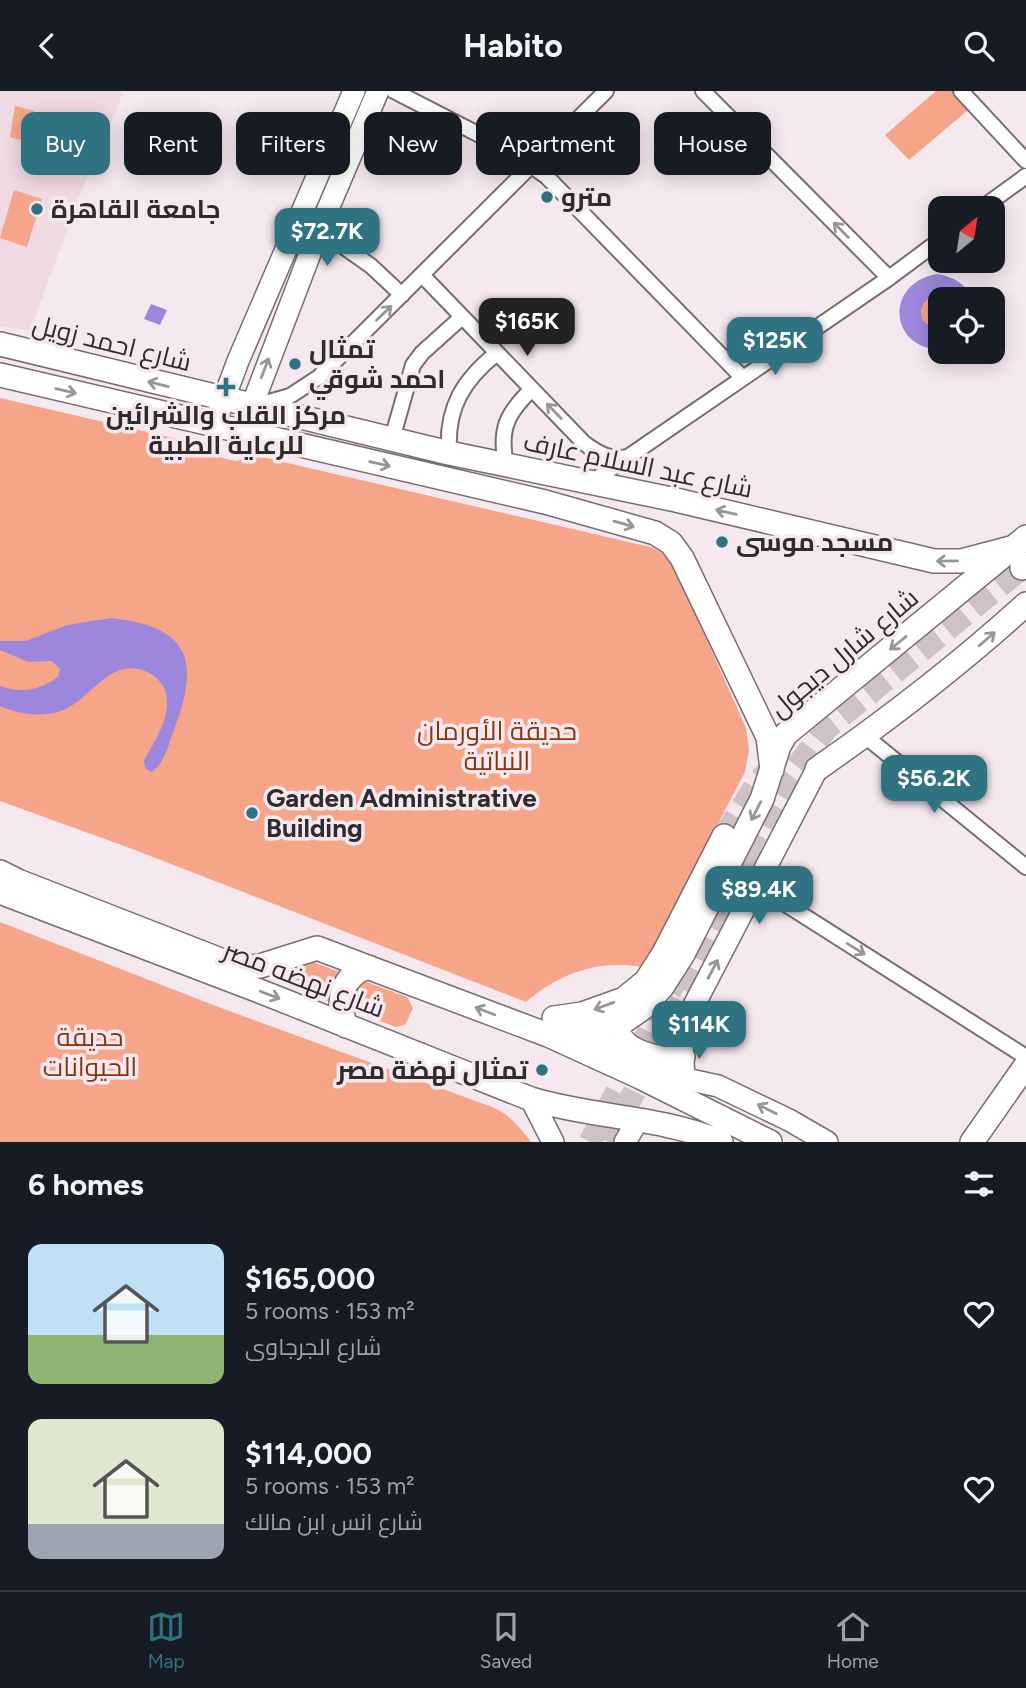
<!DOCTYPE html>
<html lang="en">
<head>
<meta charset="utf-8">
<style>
	:root { --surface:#171b24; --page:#242831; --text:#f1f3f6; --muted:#9ea1a6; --line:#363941; --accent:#2f7382 }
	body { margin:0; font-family:Figtree,Cairo,sans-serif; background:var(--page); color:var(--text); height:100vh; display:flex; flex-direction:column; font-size:26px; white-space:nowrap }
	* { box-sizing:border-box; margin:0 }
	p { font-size:23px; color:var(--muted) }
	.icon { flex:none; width:38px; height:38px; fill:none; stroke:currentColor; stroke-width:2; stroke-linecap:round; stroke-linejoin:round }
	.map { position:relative; height:1051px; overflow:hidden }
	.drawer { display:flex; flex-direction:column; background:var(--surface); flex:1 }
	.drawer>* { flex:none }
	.top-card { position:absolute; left:21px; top:21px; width:985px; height:63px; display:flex; gap:14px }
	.needle { width:46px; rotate:30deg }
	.buttons { position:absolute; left:928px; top:105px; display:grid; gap:14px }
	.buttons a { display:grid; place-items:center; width:77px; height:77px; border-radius:14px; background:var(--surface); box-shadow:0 4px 18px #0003; font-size:35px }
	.price { position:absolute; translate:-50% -60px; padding:0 16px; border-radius:14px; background:var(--accent); color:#fff; font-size:23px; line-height:46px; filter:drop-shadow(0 2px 4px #0008) }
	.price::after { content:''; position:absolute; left:50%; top:42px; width:21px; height:16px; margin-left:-10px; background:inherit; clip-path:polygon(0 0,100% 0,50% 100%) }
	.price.active { background:#222; color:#fff }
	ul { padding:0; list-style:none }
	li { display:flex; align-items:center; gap:21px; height:175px; padding:0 28px }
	li span { display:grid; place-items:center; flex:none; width:196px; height:140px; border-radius:14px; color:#555 }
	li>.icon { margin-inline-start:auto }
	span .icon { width:84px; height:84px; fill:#fffc; stroke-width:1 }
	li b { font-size:30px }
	h2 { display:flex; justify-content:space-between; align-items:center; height:84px; padding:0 28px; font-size:30px }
	.pill { padding:0 24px; border-radius:14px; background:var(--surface); box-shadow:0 4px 18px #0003; font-size:24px; line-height:63px }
	.pill.active { background:var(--accent); color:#fff }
	header { display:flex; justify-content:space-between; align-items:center; height:91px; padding:0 28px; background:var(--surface); font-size:32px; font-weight:700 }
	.tab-bar { display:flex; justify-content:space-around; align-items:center; height:98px; border-top:2px solid var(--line); background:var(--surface); font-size:19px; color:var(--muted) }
	.tab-bar a { display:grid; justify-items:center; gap:4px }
	.tab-bar .active { color:var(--accent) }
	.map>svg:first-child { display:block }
</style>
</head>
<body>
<header><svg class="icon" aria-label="back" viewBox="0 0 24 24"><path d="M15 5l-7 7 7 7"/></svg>Habito<svg class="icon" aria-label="search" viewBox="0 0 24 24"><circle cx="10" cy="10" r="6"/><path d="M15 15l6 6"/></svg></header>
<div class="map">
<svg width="1026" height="1051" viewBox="0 0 1026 1051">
	<rect width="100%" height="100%" fill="#f6e8ef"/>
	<path fill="#efd9e3" d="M 0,0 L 122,0 L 119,13 L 89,80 L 30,240 L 0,235 Z"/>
	<path fill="#f7a589" d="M 936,0 L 961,0 L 974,14 L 909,69 L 885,44 Z
		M 15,15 L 34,20 L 28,51 L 10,46 Z
		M 14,99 L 42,108 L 27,156 L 0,147 Z
		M 935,205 L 946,208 L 940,208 L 940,217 L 934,218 L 936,223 L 940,222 L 940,237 L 929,236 C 916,225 919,209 935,205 Z
		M 0,307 L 208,355 C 217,365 224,369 238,370 L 249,363 L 650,456 L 659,460 L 673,473 L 746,637 L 749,659 L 745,681 L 643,876 C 597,869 562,881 526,911 L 135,759 L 0,710 Z
		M 0,831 L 221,917 L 492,1016 C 509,1023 520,1036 531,1051 L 0,1051 Z
		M 302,867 L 407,906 L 413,917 L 405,934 L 396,936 L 299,899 L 290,892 L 286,881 L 291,870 Z"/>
	<path fill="#9d87dd" d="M 937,183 C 954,186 965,192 972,208 L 946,208 L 935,205 C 914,211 917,237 940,237 L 940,259 C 888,256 885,192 937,183 Z
		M 151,213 L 167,219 L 160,234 L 144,228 Z
		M 111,527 C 194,536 200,573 172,644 C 168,656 163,675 151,681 L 145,677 L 144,670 C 155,649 176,619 163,595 C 158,587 151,582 142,579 C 107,568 88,613 58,621 C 39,626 18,623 0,615 L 0,595 C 22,603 40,599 58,586 L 60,578 L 52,570 L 28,571 L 0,559 L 0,550 L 26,550 L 67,534 Z"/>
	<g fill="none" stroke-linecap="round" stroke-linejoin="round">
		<path stroke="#cec2c8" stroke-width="23" stroke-dasharray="23 11" stroke-linecap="butt" d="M 724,745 L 757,692 L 773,674
			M 745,763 L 789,685 L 827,637 L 1022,477
			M 590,1051 L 678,885
			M 608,1051 L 764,753"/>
		<defs>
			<path id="street" d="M 394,0 L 507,58 L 546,85 L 743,287
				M 703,0 L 889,187
				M 961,0 L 1026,70
				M 982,117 L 1026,85
				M 330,146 L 371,175 L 402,204
				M 422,184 L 584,352 C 597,362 611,370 627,366
				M 262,313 L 290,305 L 319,286 L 606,0
				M 392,348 L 413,274 L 422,262 L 462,226
				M 449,362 C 446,317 463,289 497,262
				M 506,375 C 499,339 506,323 532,298
				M 590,392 L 889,187 L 940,149
				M 865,645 L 1026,776
				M 757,795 L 1026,966"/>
			<path id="secondary" d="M 214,334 L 238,270 L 354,0
				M 242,341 L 319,139 L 378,0
				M 581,951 L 612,960 L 672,985 L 718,995 L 789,1029 L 827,1051
				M 684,988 L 682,950 L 692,918 L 817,678
				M 531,1008 L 553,1051
				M 625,1051 L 638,1029"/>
			<path id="primary" d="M 0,253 L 449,362 L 676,409 L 934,470 L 961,470 L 1014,456
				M 0,284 L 545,411 L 655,442 L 671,452 L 682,467 L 768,646 L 772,679
				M 1022,477 L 1026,473
				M 817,678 C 890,627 960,573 1026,513
				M 0,781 L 18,790 L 236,875 L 249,876 L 260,875 L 317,857 L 548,944 L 640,986 L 770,1051
				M 0,801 L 267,903 L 531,1008 C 593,1027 660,1025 721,1051
				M 554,927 L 582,923 L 624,908 L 646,890 L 664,862 L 724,745
				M 346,935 C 336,910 341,885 368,876
				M 617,935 C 619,961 662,971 683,966
				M 548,944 L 617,935 L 643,917 L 662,896 L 683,863 L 762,708 L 779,655 L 786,643 L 1026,446
				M 972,1051 L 1026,974"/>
		</defs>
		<use href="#street" stroke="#796d73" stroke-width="18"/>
		<use href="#secondary" stroke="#796d73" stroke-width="24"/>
		<use href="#primary" stroke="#796d73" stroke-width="26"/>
		<use href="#street" stroke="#fff" stroke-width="14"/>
		<use href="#secondary" stroke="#fff" stroke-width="21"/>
		<use href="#primary" stroke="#fff" stroke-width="23"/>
	</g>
	<defs><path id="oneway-shaft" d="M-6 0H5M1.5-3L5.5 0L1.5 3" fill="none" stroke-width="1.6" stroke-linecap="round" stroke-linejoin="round" transform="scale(1.75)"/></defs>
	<g stroke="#989596">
		<use href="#oneway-shaft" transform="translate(841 139) rotate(-135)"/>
		<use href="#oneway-shaft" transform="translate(384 222) rotate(-44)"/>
		<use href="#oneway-shaft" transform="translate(265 277) rotate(-69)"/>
		<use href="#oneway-shaft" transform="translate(158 293) rotate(-166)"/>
		<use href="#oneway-shaft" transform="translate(66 300) rotate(13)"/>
		<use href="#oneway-shaft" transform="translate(554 320) rotate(-134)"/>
		<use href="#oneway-shaft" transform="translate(380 373) rotate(13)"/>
		<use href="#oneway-shaft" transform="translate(726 421) rotate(-167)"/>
		<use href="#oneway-shaft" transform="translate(624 433) rotate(16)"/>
		<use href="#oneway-shaft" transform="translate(947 470) rotate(179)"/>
		<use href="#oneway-shaft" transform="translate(987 548) rotate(-41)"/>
		<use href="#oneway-shaft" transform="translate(898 552) rotate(141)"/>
		<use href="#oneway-shaft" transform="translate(756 720) rotate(117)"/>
		<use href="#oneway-shaft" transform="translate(856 858) rotate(32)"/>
		<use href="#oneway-shaft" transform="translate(713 878) rotate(-62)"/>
		<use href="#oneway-shaft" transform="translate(270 904) rotate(21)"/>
		<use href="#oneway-shaft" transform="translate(604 915) rotate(160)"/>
		<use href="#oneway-shaft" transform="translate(485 920) rotate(-159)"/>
		<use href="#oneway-shaft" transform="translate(767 1018) rotate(-153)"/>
	</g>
	<g fill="#2f7382" stroke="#f6e8ef" stroke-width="2.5">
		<circle cx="547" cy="106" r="7"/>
		<circle cx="37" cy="118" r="7"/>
		<circle cx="295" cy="273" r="7"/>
		<path d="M222.5 285.5h7v7h7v7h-7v7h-7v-7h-7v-7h7z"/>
		<circle cx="722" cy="451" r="7"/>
		<circle cx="252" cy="722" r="7"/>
		<circle cx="542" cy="979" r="7"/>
	</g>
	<g text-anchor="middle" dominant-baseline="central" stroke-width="7" stroke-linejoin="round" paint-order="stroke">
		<g font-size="26" font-weight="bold" fill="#302b2e" stroke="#f6e8ef" text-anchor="start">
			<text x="561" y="106">مترو</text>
			<text x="51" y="118">جامعة القاهرة</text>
			<text x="309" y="258">تمثال<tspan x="309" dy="30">احمد شوقي</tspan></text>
			<text x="226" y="324" text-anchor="middle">مركز القلب والشرائين<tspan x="226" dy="30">للرعاية الطبية</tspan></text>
			<text x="736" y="451">مسجد موسى</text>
			<text x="266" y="707">Garden Administrative<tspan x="266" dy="30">Building</tspan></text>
			<text x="528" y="979" text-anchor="end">تمثال نهضة مصر</text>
		</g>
		<g font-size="26" fill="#302b2e" stroke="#f6e8ef">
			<text transform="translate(112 252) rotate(14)">شارع احمد زويل</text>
			<text transform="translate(638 374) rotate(12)">شارع عبد السلام عارف</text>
			<text transform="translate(844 562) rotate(-40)">شارع شارل ديجول</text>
			<text transform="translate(304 888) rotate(21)">شارع نهضه مصر</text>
		</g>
		<g font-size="26" fill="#893311" stroke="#f6e8ef">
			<text x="497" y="640">حديقة الأورمان<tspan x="497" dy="30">النباتية</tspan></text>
			<text x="90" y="946">حديقة<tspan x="90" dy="30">الحيوانات</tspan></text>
		</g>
	</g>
</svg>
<div class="buttons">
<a><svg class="needle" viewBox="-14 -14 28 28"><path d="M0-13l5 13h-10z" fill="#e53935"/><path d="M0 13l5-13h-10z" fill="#9ea1a6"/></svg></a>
<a><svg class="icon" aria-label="locate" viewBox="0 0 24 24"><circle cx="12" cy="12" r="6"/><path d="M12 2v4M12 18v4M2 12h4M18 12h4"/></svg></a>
</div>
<b class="price" style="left:327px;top:177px">$72.7K</b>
<b class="price active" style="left:527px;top:267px">$165K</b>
<b class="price" style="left:775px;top:286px">$125K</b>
<b class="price" style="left:934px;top:724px">$56.2K</b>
<b class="price" style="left:759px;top:835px">$89.4K</b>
<b class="price" style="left:699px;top:970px">$114K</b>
<div class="top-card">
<a class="pill active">Buy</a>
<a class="pill">Rent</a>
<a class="pill">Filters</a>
<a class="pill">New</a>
<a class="pill">Apartment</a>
<a class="pill">House</a>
</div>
</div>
<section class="drawer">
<h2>6 homes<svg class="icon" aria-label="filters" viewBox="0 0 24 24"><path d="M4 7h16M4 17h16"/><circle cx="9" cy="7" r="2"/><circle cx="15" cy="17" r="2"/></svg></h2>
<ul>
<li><span style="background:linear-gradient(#bfe0f5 65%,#8fb573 0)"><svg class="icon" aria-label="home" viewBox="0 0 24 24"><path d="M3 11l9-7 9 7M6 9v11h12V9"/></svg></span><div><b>$165,000</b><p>5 rooms · 153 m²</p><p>شارع الجرجاوى</p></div><svg class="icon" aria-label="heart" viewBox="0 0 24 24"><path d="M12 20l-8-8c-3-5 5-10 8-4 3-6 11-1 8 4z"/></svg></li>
<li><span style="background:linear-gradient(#dfe7d0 75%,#9aa5b1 0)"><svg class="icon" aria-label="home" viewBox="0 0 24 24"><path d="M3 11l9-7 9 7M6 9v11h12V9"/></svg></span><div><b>$114,000</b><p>5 rooms · 153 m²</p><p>شارع انس ابن مالك</p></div><svg class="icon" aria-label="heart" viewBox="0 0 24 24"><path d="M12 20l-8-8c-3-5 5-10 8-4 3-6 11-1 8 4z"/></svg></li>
</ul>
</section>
<nav class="tab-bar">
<a class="active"><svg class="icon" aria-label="map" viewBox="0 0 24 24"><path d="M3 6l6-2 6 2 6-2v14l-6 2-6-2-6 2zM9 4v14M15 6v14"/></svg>Map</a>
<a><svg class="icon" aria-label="saved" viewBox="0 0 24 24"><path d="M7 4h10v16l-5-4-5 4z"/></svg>Saved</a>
<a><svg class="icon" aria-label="home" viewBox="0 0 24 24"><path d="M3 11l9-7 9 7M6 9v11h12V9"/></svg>Home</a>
</nav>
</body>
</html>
